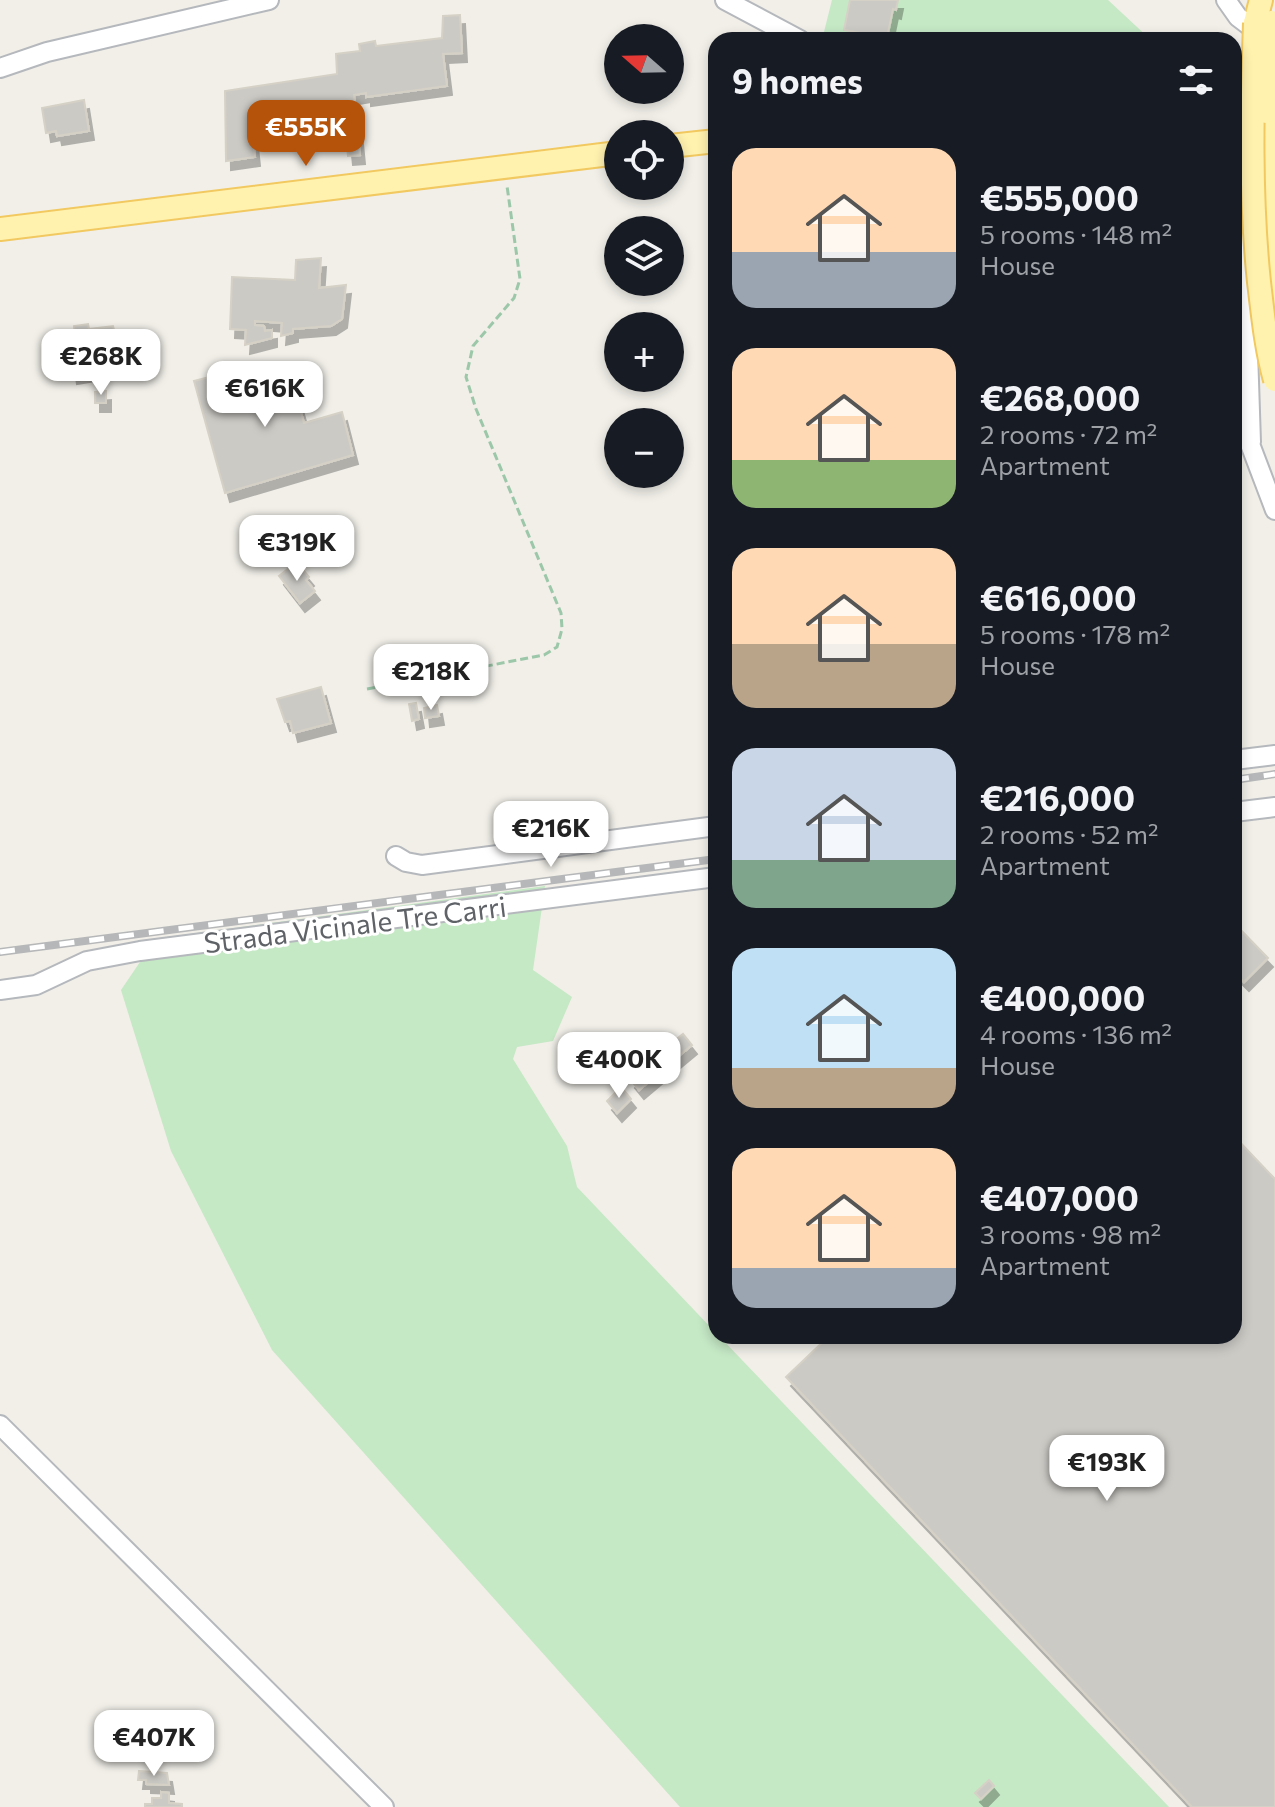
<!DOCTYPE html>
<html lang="en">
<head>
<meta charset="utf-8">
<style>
	:root { --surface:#171b24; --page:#242831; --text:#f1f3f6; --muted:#9ea1a6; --accent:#b45309 }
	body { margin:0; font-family:Commissioner,sans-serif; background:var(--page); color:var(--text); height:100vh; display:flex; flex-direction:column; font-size:30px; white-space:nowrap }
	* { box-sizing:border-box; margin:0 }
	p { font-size:26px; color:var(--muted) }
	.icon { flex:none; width:44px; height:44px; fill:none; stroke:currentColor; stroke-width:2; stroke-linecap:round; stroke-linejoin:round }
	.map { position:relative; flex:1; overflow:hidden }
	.details { position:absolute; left:708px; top:32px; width:534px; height:1312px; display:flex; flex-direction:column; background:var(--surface); border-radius:24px; box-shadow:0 4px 12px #0003 }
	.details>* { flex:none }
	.needle { width:52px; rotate:290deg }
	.fabs { position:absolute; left:604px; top:24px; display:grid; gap:16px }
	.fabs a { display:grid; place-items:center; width:80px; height:80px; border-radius:50%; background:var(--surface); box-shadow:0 4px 12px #0003; font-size:40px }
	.price { position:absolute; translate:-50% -68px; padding:0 18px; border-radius:16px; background:#fff; color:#222; font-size:26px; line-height:52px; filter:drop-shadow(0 2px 4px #0008) }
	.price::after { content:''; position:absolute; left:50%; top:48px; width:24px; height:18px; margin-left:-12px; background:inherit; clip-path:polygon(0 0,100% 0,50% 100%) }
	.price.on { background:var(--accent); color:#fff }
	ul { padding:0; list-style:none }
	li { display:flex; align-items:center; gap:24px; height:200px; padding:0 24px }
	li span { display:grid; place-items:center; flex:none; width:224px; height:160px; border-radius:24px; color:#555 }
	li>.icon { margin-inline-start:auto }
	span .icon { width:96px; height:96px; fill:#fffc; stroke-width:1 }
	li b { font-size:34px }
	h2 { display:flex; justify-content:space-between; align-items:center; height:96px; padding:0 24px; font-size:34px }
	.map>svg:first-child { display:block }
</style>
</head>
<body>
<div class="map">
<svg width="1275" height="1807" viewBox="0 0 1275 1807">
	<defs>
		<filter id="shadow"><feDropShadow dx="5" dy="9" stdDeviation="0" flood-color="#0004"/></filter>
	</defs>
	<rect width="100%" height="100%" fill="#f1efe8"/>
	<path fill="#c5e8c5" d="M 832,0 L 1108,0 L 1151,40 L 822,40 Z
		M 545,886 L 533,970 L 572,997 L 553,1041 L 517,1047 L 513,1059 L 567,1146 L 577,1187 L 716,1333 L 716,1336 L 719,1336 L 1169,1807 L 680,1807 L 272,1350 L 171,1151 L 121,990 L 140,962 L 137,941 Z"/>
	<path fill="#cccac5" stroke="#d6d1c6" stroke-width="2" filter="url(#shadow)" d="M 850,0 L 898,0 L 896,10 L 893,9 L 887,38 L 844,30 Z
		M 460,15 L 462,53 L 443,54 L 447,86 L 366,97 L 366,93 L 354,95 L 360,155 L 348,156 L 343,109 L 334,109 L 335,119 L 252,129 L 255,157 L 226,161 L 225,91 L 337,74 L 336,54 L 360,51 L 359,44 L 375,41 L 376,46 L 442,38 L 443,16 Z
		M 84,100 L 89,131 L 57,136 L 56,131 L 46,133 L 42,108 Z
		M 321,258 L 319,288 L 346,285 L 342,319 L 331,326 L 293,329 L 293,333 L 281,336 L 282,323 L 255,321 L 255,325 L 264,326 L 265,331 L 272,330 L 272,338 L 245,345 L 246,330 L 230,329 L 232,277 L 295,280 L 296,260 Z
		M 88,324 L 89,329 L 113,326 L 119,348 L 95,353 L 97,371 L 72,375 L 68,347 L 72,347 L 70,336 L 75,335 L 74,326 Z
		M 263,363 L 268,383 L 291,377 L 304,423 L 342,412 L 353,455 L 225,493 L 194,381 Z
		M 106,391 L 106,403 L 95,403 L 95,392 Z
		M 294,564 L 297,567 L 299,565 L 309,577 L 306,580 L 315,591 L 300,603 L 279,576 Z
		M 321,687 L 331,723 L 293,733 L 290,721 L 285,722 L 277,699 Z
		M 416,703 L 419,719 L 412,721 L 409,704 Z
		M 437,705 L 439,716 L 425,718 L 424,708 Z
		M 1234,923 L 1268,958 L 1244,982 L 1234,972 Z
		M 683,1034 L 692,1045 L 668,1065 L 659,1053 Z
		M 653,1058 L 657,1062 L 660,1060 L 665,1066 L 664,1069 L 639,1090 L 630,1079 L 644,1066 L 647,1070 L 653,1066 L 649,1062 Z
		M 621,1087 L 631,1099 L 617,1113 L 607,1101 Z
		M 1234,1136 L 1275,1179 L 1275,1807 L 1192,1807 L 786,1377 L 829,1336 L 1234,1336 Z
		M 139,1771 L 167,1773 L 169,1785 L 146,1784 L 146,1780 L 138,1780 Z
		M 989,1780 L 994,1786 L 981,1799 L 975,1793 Z
		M 161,1792 L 169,1793 L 169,1803 L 182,1804 L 182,1807 L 145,1807 L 145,1804 L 152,1804 L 152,1798 L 161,1798 Z"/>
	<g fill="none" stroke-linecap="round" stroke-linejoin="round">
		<defs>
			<path id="minor" d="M 725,0 L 800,40
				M 1226,0 L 1238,17 L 1263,36
				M 0,68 L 47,52 L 269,0
				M 1243,203 C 1241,166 1231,126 1251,92
				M 1244,229 L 1251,442
				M 1234,402 L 1275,510
				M 1234,760 L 1275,755
				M 1234,812 L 1275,807
				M 396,856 L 406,862 L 422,865 L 716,826
				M 0,990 L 36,985 L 87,961 L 140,951 L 716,877
				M 0,1425 L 384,1807"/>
			<path id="major" d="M 1255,23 L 1261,0
				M 1234,76 L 1270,72
				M 1267,112 L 1266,186 L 1275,297
				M 670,146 L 716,141
				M 0,229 L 618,153"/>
		</defs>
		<use href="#minor" stroke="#b5b8bc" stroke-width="22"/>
		<use href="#major" stroke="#f2c960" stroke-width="26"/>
		<path stroke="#9cc7a9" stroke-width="3" stroke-dasharray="8 4" stroke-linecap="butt" d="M 367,689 L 544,655 L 557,647 L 562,629 L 561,613 L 476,409 L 466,377 L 473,346 L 514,298 L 520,279 L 507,186"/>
		<use href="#minor" stroke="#fff" stroke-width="18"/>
		<use href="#major" stroke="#fff2af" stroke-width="22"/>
		<defs>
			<path id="rail" d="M 1234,780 L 1275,774
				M 0,952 L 716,859"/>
		</defs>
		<use href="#rail" stroke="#b6b7b8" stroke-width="8"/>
		<use href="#rail" stroke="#fff" stroke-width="5" stroke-dasharray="15" stroke-linecap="butt"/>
		<defs>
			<path id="major-bridge" d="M 1255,23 C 1252,110 1250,196 1259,282 C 1263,315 1266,348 1275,380
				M 1267,112 L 1271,22"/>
		</defs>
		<use href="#major-bridge" stroke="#f2c960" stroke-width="26" stroke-linecap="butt"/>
		<use href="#major-bridge" stroke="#fff2af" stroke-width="22"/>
	</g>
	<g text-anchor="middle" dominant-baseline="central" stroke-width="6" stroke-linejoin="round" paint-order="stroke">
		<g font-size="28" fill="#5f6368" stroke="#fff">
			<text transform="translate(355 924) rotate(-7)">Strada Vicinale Tre Carri</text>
		</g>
	</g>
</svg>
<div class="fabs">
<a><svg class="needle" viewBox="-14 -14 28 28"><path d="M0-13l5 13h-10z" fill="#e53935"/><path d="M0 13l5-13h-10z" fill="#9ea1a6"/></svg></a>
<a><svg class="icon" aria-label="locate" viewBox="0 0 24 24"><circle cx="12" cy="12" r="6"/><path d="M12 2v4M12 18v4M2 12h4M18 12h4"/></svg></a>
<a><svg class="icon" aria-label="layers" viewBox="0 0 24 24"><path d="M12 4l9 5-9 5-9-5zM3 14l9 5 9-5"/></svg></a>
<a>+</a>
<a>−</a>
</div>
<b class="price on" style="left:306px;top:168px">€555K</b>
<b class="price" style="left:101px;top:397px">€268K</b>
<b class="price" style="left:265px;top:429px">€616K</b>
<b class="price" style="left:297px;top:583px">€319K</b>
<b class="price" style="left:431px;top:712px">€218K</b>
<b class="price" style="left:551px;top:869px">€216K</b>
<b class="price" style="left:619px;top:1100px">€400K</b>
<b class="price" style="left:1107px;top:1503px">€193K</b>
<b class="price" style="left:154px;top:1778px">€407K</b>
<section class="details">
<h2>9 homes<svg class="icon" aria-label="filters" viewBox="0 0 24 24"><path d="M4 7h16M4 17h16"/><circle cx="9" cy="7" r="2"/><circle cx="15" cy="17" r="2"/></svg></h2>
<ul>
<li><span style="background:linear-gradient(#ffd9b3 65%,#9aa5b1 0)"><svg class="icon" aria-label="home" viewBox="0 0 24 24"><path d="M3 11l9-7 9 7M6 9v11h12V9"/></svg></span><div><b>€555,000</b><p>5 rooms · 148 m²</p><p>House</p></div></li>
<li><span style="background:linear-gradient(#ffd9b3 70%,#8fb573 0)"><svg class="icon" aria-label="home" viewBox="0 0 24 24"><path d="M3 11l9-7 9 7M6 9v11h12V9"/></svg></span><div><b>€268,000</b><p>2 rooms · 72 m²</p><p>Apartment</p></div></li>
<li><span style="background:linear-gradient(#ffd9b3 60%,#b9a48a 0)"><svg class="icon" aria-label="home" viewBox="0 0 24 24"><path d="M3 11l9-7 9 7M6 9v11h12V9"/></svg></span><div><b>€616,000</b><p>5 rooms · 178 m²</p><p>House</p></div></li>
<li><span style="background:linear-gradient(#c9d6e8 70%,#7fa58c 0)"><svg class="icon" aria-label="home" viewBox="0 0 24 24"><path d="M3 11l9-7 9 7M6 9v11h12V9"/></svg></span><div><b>€216,000</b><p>2 rooms · 52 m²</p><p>Apartment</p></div></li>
<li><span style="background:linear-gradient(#bfe0f5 75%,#b9a48a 0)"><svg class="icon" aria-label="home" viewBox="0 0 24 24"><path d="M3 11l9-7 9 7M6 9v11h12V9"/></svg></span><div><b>€400,000</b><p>4 rooms · 136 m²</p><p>House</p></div></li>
<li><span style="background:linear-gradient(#ffd9b3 75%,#9aa5b1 0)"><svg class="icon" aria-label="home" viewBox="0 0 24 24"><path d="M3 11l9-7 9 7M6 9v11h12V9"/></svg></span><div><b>€407,000</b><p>3 rooms · 98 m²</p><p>Apartment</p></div></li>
</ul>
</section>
</div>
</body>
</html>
